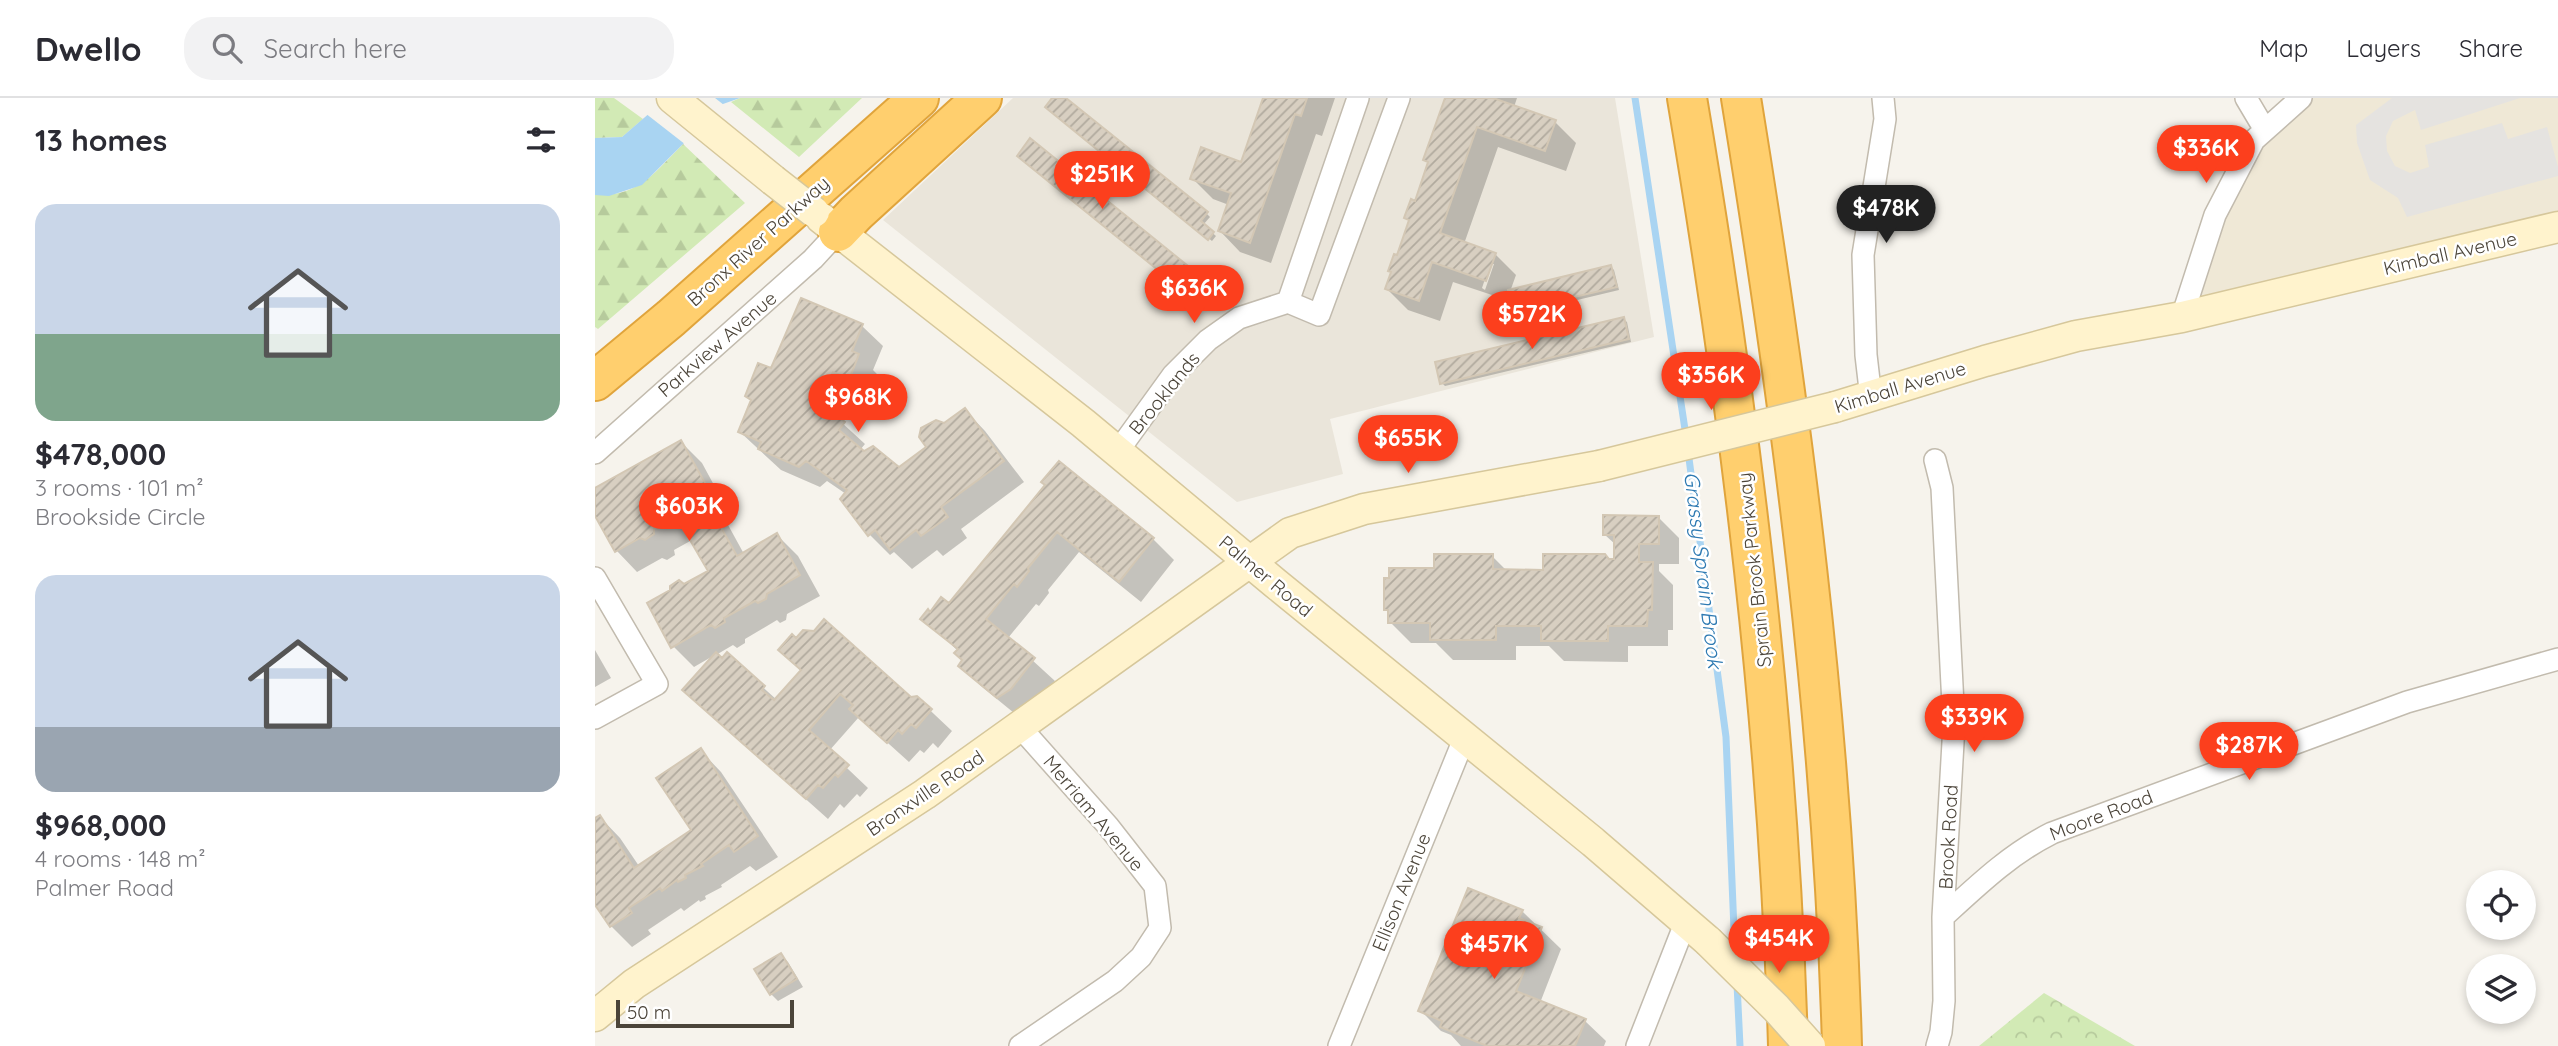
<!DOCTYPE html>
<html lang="en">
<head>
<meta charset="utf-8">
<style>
	:root { --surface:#fff; --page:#f2f2f3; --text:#2b2b33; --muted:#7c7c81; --line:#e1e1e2; --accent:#fc3f1d }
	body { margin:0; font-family:Quicksand,sans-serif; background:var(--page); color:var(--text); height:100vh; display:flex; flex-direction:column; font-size:26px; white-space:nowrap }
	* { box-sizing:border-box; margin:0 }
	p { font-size:23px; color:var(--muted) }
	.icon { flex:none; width:38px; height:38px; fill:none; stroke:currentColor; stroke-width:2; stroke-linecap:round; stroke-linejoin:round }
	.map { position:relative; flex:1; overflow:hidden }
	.sheet { display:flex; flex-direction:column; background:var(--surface); width:595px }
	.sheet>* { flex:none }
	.buttons { position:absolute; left:1871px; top:772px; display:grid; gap:14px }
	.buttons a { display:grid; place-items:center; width:70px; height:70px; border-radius:50%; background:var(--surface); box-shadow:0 4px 10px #0003; font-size:35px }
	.scale { position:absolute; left:21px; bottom:18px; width:178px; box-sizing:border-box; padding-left:7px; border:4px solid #4b4439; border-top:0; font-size:19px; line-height:24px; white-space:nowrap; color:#4b4439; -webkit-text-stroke:5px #fff; paint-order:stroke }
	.price { position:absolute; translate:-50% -60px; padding:0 16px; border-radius:24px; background:var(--accent); color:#fff; font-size:23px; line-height:46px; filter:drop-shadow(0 2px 4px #0008) }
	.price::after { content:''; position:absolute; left:50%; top:42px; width:21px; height:16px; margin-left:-10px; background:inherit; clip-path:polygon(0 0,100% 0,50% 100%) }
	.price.on { background:#222; color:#fff }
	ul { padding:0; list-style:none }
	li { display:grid; align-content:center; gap:14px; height:371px; padding:0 35px }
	li span { display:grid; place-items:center; height:217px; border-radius:21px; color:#555 }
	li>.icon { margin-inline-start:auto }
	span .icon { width:126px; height:126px; fill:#fffc; stroke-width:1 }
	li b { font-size:30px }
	h2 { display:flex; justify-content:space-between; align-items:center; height:84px; padding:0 35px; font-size:30px }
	header { display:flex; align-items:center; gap:42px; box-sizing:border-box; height:98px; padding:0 35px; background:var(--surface); border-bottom:2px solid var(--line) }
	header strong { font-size:33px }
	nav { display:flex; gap:38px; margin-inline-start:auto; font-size:24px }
	.search { width:490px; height:63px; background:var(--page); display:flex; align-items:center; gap:18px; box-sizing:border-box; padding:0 24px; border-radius:28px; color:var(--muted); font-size:26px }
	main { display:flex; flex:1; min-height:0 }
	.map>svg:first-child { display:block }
</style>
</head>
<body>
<header>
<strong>Dwello</strong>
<div class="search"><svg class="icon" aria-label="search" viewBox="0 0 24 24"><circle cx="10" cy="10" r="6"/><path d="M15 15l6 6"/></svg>Search here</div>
<nav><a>Map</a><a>Layers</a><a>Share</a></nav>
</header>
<main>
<section class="sheet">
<h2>13 homes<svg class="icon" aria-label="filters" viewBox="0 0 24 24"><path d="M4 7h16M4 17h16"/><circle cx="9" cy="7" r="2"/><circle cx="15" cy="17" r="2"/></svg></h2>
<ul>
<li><span style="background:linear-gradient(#c9d6e8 60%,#7fa58c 0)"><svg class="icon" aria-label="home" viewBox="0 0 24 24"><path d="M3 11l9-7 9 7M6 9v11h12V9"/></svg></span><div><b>$478,000</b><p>3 rooms · 101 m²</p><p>Brookside Circle</p></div></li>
<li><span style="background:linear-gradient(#c9d6e8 70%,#9aa5b1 0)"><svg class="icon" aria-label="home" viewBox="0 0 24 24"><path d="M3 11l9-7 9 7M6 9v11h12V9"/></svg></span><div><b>$968,000</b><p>4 rooms · 148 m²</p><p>Palmer Road</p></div></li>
</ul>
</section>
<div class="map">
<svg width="1963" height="948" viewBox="0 0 1963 948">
	<defs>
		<pattern id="forest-firs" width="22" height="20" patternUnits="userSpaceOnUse" patternTransform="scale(1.75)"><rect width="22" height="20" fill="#d2eab5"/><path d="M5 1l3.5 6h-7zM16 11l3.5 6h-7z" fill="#b6ca9c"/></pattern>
		<pattern id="park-crowns" width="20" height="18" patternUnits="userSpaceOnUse" patternTransform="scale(1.75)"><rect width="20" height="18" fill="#d2eab5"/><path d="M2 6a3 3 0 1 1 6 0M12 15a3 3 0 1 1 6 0" fill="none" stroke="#b6ca9c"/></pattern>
		<pattern id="building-hatch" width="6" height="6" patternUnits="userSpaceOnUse" patternTransform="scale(1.75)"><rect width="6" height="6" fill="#d8cfc1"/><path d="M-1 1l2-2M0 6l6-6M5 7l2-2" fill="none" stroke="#b1aa9e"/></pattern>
	</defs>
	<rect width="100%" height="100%" fill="#f6f3ec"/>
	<path fill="#eae5da" d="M 418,0 L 1020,0 L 1059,239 L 735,321 L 748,376 L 642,404 L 288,122 Z"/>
	<path fill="#efe8d6" d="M 1712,0 L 1963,0 L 1963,124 L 1595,211 L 1628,118 L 1666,49 Z"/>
	<path fill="url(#forest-firs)" d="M 0,0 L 19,0 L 48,21 L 27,39 L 0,40 Z
		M 145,0 L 267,0 L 204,59 L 136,4 Z
		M 88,46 L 150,105 L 3,231 L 0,229 L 0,97 C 44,99 60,74 88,46 Z"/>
	<path fill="url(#park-crowns)" d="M 1449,895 L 1540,948 L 1384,948 Z"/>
	<path fill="#e5e3e0" d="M 1797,0 L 1925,0 L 1826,32 L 1820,12 L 1798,23 L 1791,38 L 1792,53 L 1800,68 L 1815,75 L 1834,69 L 1830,47 L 1907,25 L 1913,41 L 1952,29 L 1963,69 L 1963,78 L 1812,119 L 1803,100 L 1775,82 L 1762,45 L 1761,27 Z"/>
	<path fill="#a9d4f2" d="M 72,0 L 145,0 L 128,6 L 47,87 L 14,98 L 0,97 L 0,40 L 27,39 Z"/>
	<path fill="#f6f3ec" d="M 67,0 L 120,0 L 129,7 L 91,47 L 50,15 Z"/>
	<path fill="#0003" fill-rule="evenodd" d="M 459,0 L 468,0 L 611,115 L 615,119 L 608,127 L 621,138 L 617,143 L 455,12 Z
		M 670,0 L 740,0 L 727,38 L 721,36 L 676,165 L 645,154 L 625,133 L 634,107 L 618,101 L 597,80 L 648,66 Z
		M 851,0 L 922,0 L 919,9 L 960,24 L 981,45 L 971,73 L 903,49 L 869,146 L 900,156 L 921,177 L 912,202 L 858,184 L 845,223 L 813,212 L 792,191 L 815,124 L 811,120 L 821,105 L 835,66 L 830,61 ZM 895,166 L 899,166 L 890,192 L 887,190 Z
		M 436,43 L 592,169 L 595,172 L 583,187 L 427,61 Z
		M 1016,169 L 1019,172 L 1024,192 L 924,216 L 920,212 Z
		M 1028,221 L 1032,224 L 1036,244 L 850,288 L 847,285 Z
		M 267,228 L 288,248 L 278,272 L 284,278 L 276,298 L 272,299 L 259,293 L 245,323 L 270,346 L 265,352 L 304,371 L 333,349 L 349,327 L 370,312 L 390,333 L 429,384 L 366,431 L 372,440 L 348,458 L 342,452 L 317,471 L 299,454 L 295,457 L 274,436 L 251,396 L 232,383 L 225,389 L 186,372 L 145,334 L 157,304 L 152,298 L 177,273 Z
		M 86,344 L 107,365 L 138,422 L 132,425 L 149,456 L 182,437 L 203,458 L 225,498 L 192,516 L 191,522 L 185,525 L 182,522 L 150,541 L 150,545 L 142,550 L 138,547 L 121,557 L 127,563 L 132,557 L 182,602 L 207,574 L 185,552 L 316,601 L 322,600 L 357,633 L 343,650 L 338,645 L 329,655 L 325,652 L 314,664 L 264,619 L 234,653 L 273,690 L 265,699 L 262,696 L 249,710 L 245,706 L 233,721 L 111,612 L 118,558 L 99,569 L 78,548 L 76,494 L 115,473 L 97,442 L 79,452 L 80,457 L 72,462 L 67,460 L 42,474 L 22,453 L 0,415 L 0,392 Z
		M 464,365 L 558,441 L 579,462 L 546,504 L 484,454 L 453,492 L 454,495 L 444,508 L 441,506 L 413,540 L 460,583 L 436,612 L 424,619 L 386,588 L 365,567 L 369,562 L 363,553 L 328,520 L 355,508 L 452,387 Z
		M 1063,419 L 1084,440 L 1084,466 L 1064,466 L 1064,473 L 1078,487 L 1078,532 L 1073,532 L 1073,548 L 1033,548 L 1033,564 L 969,563 L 954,548 L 921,548 L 921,562 L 858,562 L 841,545 L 816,545 L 795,524 L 795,516 L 791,511 L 840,472 L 897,458 L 912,473 L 950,473 L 1021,463 L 1021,447 L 1010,437 Z
		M 0,552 L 16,580 L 0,589 Z
		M 106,653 L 126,674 L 183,759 L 161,773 L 155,768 L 126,787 L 127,789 L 110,798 L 111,801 L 105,804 L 104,802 L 89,813 L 86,810 L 53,832 L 56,836 L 37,849 L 16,828 L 0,804 L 0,722 L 5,719 L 25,740 L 44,768 L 98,733 Z
		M 927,813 L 966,851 L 945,905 L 990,923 L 1011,943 L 1009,948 L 866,948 L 856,937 L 846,933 L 825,912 Z
		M 186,857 L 193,864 L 208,889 L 183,903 L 176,896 Z"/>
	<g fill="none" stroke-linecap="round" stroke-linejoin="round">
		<path stroke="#a9d4f2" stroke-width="7" d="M 1040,0 L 1091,338
			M 1093,353 L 1131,639 L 1140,856
			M 1142,886 L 1145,948"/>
	</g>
	<path fill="url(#building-hatch)" stroke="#d3c7b4" stroke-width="2" d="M 457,0 L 471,0 L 613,114 L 606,123 L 619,134 L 613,142 L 450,9 Z
		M 668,0 L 712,0 L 706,18 L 700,16 L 655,145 L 623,133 L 636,95 L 595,81 L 606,49 L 646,64 Z
		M 850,0 L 898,0 L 961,22 L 950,53 L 882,29 L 845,135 L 901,155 L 891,183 L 837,164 L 824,203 L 790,191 L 796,174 L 793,173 L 799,156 L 802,157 L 814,122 L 809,120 L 816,101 L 820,103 L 833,64 L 828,62 Z
		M 435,40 L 593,168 L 579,185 L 422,58 Z
		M 1016,167 L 1022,189 L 919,213 L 913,192 Z
		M 206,200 L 268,226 L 257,253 L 264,256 L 256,277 L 250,279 L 238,274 L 224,304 L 250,324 L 244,332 L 269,353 L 278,348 L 304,369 L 331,349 L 324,339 L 326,330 L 341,322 L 349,325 L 370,310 L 409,363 L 346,409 L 353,419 L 326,438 L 321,432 L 295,452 L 280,432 L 273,438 L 245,401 L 252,392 L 211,363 L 204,369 L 163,351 L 166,344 L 143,334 L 156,302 L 150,298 L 163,265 L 176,270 Z
		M 1029,219 L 1034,241 L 845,286 L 840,264 Z
		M 86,342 L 119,401 L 112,404 L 142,458 L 182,435 L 205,477 L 172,496 L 171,501 L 163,505 L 160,503 L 129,520 L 130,524 L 120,530 L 116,527 L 76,550 L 52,505 L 75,492 L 75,488 L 84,482 L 89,486 L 113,473 L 81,418 L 59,431 L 59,436 L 50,442 L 45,440 L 20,454 L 0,418 L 0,390 Z
		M 464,363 L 559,440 L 524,484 L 462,434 L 433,470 L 434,473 L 422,489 L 419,486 L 391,521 L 440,560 L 416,591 L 402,600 L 363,568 L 367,562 L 359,555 L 363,551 L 325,521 L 333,511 L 335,514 L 346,499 L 354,505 L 450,387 L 446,384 Z
		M 1008,417 L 1064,418 L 1064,446 L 1044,446 L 1044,464 L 1058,464 L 1057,512 L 1053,512 L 1052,528 L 1013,528 L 1013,543 L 946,543 L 946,528 L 901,528 L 901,542 L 835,542 L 835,525 L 793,525 L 793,512 L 789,512 L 789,480 L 794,480 L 794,470 L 839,470 L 839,456 L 898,456 L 898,471 L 948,472 L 948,456 L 1010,456 L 1014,461 L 1019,461 L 1019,437 L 1008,437 Z
		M 229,521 L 316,599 L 322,598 L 337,611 L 321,630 L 316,626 L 307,636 L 303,632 L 292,645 L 254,611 L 258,607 L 245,596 L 214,632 L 254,667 L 243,679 L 240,676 L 228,690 L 223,687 L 211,701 L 87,592 L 121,554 L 127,560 L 132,554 L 170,588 L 167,592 L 179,602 L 206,572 L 183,552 L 197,536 L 201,540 L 208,532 L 219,533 Z
		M 106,650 L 163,738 L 139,754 L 134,747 L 106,766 L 108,768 L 90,777 L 91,780 L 83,784 L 82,782 L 67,793 L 65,790 L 34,810 L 37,815 L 15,829 L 0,807 L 0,720 L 5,717 L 39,770 L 96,732 L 61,680 Z
		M 873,790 L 928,812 L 924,820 L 947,829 L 921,893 L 991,921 L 980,948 L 892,948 L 845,929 L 847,923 L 823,913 Z
		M 186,855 L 202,881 L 175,897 L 159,871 Z"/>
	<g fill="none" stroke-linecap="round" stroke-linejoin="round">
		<defs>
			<path id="street" d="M 1651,0 L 1670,32
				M 693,204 L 763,0
				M 1587,219 L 1620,117 L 1659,42 L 1706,0
				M 1276,300 L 1271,257 L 1268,157 L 1290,21 L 1288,0
				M 523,353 L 578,277 L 613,242 L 644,220 L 693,204 L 724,217 L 804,0
				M 0,355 L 218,161 L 243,134
				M 1340,362 L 1347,390 L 1359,627 L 1348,819 L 1349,903 L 1346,934 L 1342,948
				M 0,480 L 62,586 L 0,620
				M 1348,819 C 1383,787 1415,756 1457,735 L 1812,604 L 1963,561
				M 425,948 L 520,883 L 546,859 L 565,830 L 560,788 L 513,728 L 425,629
				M 744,948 L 869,641
				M 1042,948 L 1091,823"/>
			<path id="secondary" d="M 77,0 L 178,82
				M 226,120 L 488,325 L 680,485 L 998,744 L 1113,843
				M 1240,309 L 1390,263 L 1481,238 L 1587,219 L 1963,129
				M 0,918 L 39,886 L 330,696 L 695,435 L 769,411 L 1004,368"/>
			<path id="highway" d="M 1092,0 C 1145,314 1184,629 1193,948
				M 1146,0 C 1197,314 1238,630 1247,948
				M 243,134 L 261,115 L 387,0
				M 0,283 L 76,220 L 324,0"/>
		</defs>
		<use href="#street" stroke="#c2bbae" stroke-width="24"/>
		<use href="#secondary" stroke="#d6c79b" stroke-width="33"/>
		<use href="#highway" stroke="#e0a43c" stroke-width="42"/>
		<use href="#street" stroke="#fff" stroke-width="21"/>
		<use href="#secondary" stroke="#fff3cd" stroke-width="30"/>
		<use href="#highway" stroke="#ffcf6e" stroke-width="38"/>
		<defs>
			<path id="secondary-bridge" d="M 178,82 L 219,114
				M 1004,368 L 1240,309
				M 1113,843 L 1181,910 L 1215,948"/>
		</defs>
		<use href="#secondary-bridge" stroke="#d6c79b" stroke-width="33" stroke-linecap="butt"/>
		<use href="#secondary-bridge" stroke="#fff3cd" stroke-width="30"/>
	</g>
	<g text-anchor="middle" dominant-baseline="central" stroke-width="5" stroke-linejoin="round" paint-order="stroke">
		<g font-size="19" fill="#4b4439" stroke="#fff">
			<text transform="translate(163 143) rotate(-42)">Bronx River Parkway</text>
			<text transform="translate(1855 155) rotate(-13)">Kimball Avenue</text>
			<text transform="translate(122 246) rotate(-41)">Parkview Avenue</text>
			<text transform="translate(1305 289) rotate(-17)">Kimball Avenue</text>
			<text transform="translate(569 295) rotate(-51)">Brooklands</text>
			<text transform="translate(1159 472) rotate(-96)">Sprain Brook Parkway</text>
			<text transform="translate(671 478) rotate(40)">Palmer Road</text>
			<text transform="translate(330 695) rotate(-34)">Bronxville Road</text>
			<text transform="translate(499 715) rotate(50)">Merriam Avenue</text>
			<text transform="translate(1506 717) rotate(-21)">Moore Road</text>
			<text transform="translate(1353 739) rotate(-87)">Brook Road</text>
			<text transform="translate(806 794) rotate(-68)">Ellison Avenue</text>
		</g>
		<g font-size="21" font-style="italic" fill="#2e7ab2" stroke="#fff">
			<text transform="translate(1109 472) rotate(83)">Grassy Sprain Brook</text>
		</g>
	</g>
</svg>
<div class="buttons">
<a><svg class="icon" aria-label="locate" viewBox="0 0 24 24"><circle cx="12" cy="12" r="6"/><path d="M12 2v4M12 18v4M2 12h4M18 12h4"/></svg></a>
<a><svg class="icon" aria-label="layers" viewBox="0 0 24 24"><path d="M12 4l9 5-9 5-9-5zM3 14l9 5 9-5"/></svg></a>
</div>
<div class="scale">50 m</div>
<b class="price" style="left:1611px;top:87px">$336K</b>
<b class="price" style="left:507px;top:113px">$251K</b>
<b class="price on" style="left:1291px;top:147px">$478K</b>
<b class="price" style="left:599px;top:227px">$636K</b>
<b class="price" style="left:937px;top:253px">$572K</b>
<b class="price" style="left:1116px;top:314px">$356K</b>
<b class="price" style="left:263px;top:336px">$968K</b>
<b class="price" style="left:813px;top:377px">$655K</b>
<b class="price" style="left:94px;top:445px">$603K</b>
<b class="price" style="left:1379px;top:656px">$339K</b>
<b class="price" style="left:1654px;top:684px">$287K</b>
<b class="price" style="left:1184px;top:877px">$454K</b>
<b class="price" style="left:899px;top:883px">$457K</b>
</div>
</main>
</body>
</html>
